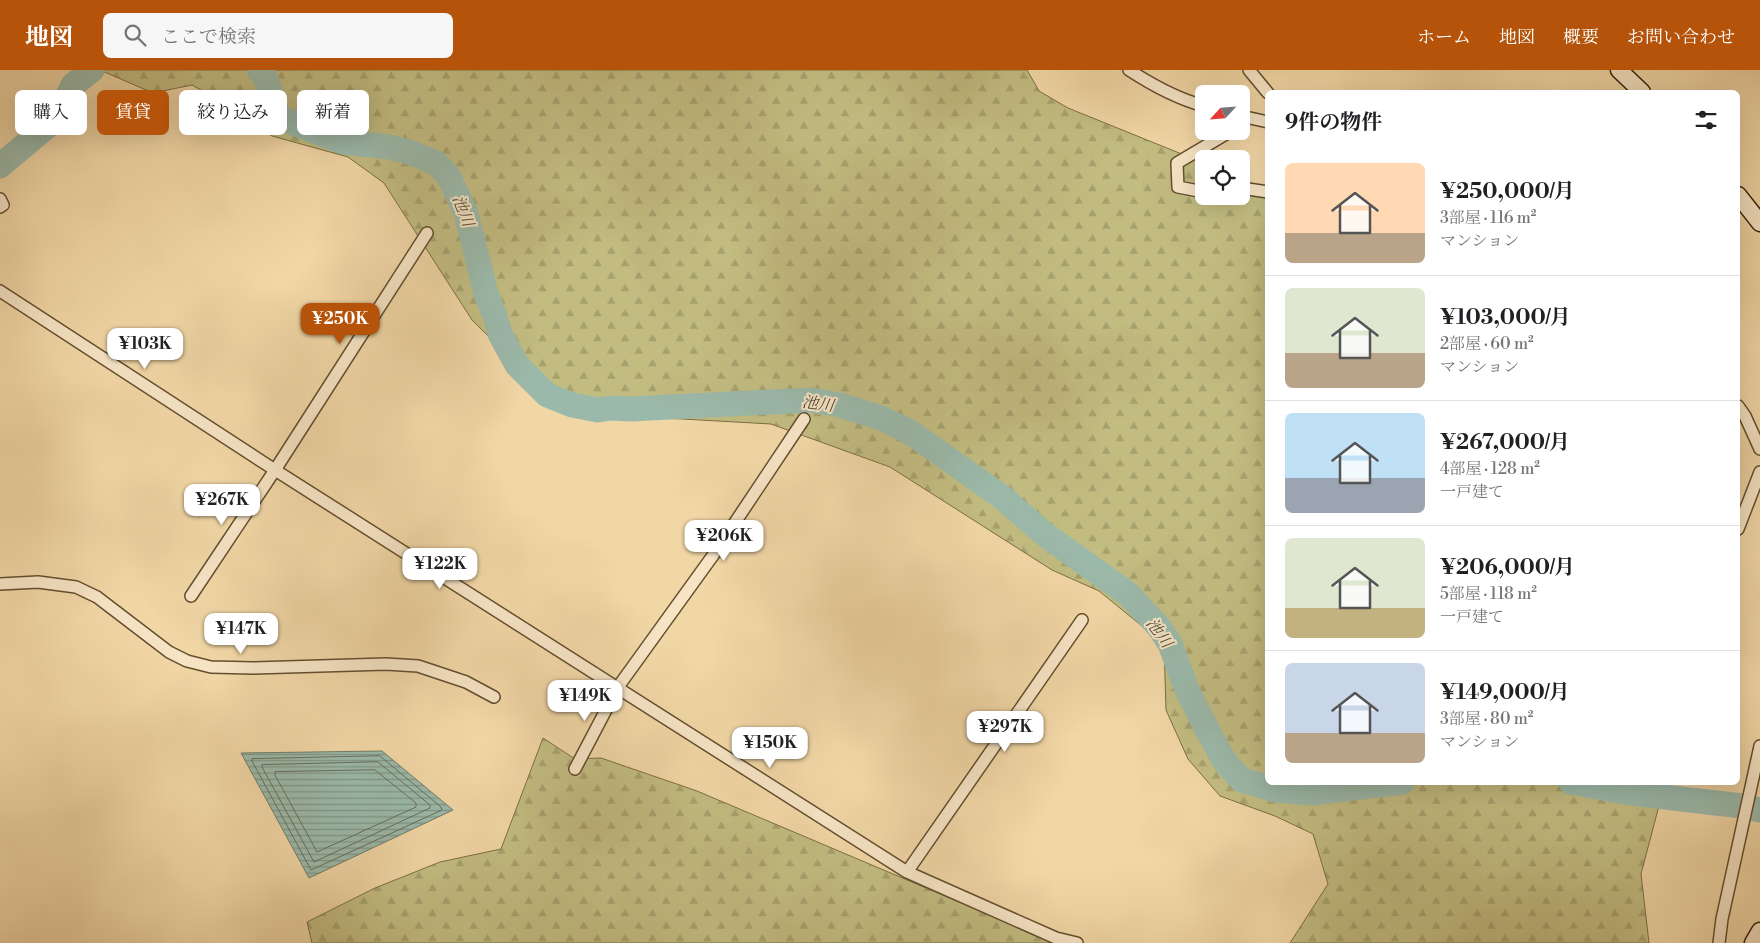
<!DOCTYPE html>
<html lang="ja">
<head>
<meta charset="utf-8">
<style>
	:root { --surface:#fff; --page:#f6f6f6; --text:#202124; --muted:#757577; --line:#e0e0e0; --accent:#b45309 }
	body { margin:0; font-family:"Libre Bodoni","Noto Serif JP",serif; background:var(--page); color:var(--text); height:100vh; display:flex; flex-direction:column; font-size:19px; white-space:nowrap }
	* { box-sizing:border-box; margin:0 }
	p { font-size:16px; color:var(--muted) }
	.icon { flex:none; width:28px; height:28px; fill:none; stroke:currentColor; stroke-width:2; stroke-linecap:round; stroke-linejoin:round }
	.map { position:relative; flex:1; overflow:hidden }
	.side { position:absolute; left:1265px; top:20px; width:475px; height:695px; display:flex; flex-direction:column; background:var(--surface); border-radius:8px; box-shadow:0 5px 20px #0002 }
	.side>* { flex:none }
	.banner { position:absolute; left:15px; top:20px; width:475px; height:45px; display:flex; gap:10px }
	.needle { width:32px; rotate:244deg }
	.fabs { position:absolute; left:1195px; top:15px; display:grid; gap:10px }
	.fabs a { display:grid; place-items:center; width:55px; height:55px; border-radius:8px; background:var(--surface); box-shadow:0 5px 20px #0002; font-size:25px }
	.price { position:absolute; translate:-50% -42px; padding:0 11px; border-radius:10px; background:#fff; color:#222; font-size:16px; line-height:32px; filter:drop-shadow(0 1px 2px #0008) }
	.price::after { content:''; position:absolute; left:50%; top:30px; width:15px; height:11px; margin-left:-8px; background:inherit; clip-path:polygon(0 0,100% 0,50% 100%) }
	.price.on { background:var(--accent); color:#fff }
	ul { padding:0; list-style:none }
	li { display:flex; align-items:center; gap:15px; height:125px; padding:0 20px }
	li+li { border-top:1px solid var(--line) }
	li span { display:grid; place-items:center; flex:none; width:140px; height:100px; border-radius:8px; color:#555 }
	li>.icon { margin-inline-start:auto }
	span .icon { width:60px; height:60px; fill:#fffc; stroke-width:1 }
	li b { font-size:21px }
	h2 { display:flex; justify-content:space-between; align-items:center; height:60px; padding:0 20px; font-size:21px }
	.pill { padding:0 18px; border-radius:8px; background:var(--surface); box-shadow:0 5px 20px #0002; font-size:18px; line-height:45px }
	.pill.on { background:var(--accent); color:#fff }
	header { display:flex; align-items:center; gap:30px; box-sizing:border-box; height:70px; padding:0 25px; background:var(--accent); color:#fff }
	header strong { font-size:24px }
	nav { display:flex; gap:28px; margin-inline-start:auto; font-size:18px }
	.search { width:350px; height:45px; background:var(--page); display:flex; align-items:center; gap:12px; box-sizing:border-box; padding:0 18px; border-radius:8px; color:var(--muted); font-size:19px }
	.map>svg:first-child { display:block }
</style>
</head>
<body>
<header>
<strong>地図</strong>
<div class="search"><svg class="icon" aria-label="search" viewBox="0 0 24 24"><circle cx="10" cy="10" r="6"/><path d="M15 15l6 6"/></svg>ここで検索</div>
<nav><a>ホーム</a><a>地図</a><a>概要</a><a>お問い合わせ</a></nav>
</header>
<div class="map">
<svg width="1760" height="873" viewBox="0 0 1760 873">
	<defs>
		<pattern id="forest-firs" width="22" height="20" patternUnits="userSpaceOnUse" patternTransform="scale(1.25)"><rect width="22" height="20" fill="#c2bc81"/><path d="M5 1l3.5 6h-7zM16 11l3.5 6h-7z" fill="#a7a16e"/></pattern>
		<pattern id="water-rules" width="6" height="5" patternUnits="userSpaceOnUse" patternTransform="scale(1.25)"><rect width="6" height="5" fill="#9bb9aa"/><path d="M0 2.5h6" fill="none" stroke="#7f9688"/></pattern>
	</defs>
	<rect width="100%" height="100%" fill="#f1d6a6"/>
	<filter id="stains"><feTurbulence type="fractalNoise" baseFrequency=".004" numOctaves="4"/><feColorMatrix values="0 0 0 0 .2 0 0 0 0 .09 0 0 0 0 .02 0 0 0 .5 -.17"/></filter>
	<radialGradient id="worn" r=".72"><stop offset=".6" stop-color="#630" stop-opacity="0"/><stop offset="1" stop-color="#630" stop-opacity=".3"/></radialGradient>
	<path fill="url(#forest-firs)" stroke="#7c6e44" d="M 100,0 L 1027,0 L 1039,21 L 1068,38 L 1204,93 L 1204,126 L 1241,126 L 1241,114 L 1268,129 L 1268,712 L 1665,713 L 1641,804 L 1649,873 L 1290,873 L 1328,814 L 1313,764 L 1275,746 L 1220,726 L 1188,689 L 1166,640 L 1164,574 L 1099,521 L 1052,500 L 890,397 L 771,354 L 611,345 L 543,320 L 472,250 L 384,113 L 348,87 L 272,66 L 224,33 L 192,15 L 153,23 Z
		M 543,668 L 575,689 L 601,688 L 697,721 L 1056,873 L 312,873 L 307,852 L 375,818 L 440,792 L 501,779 Z"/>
	<path fill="url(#water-rules)" stroke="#727c68" d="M 382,681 L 453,740 L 309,808 L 241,683 Z"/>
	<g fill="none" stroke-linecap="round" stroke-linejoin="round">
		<path stroke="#686d58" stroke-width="1" d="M 380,686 L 441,737 L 442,740 L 311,800 L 252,691 L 252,689 Z
			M 378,692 L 430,735 L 430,738 L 314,792 L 262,697 L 262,695 Z
			M 375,700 L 416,733 L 416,737 L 317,782 L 275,705 L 275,702 Z"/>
		<path stroke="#9bb9aa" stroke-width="25" d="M 259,0 C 273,14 269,33 281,48 L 343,72 L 390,77 L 412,83 L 436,93 L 448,105 L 466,143 L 486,224 L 495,246 L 500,264 L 517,295 L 547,325 L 572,335 L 598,340 L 611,338 L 631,339 L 811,330 L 840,335 L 881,348 L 910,362 L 1002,427 L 1043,463 L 1128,524 L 1159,557 L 1170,574 L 1187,620 L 1210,665 L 1225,692 L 1242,710 L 1275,720 L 1312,723 L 1402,712
			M 0,96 L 57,48 L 73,15 L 92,0
			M 1571,712 L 1630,723 L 1742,736 L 1760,740"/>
		<defs>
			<path id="minor" d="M 1129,0 C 1152,15 1178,29 1204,36
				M 1249,0 L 1268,23
				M 1241,46 L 1268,52
				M 1241,118 L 1268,122
				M 1204,122 L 1178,117 L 1177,93 L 1231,61
				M 0,129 L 3,135 L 0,137
				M 0,221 L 275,400 L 907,802 L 1056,868 L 1077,873
				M 1738,336 L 1745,346 L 1760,379
				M 1738,459 L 1760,402
				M 0,514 L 38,512 L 76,517 L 97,527 L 169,582 L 187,591 L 211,597 L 253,598 L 386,594 L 418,596 L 466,612 L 494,627
				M 191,526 L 275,400 L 427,163
				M 575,699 L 618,617 L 714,484 L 804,349
				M 907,802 L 1082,550
				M 1719,873 L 1722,849 L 1760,676"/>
			<path id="secondary" d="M 1619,0 L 1642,22
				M 1738,125 L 1760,153
				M 1753,873 L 1760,861"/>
		</defs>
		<use href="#minor" stroke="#644e2e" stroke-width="14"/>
		<use href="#secondary" stroke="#352106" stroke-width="19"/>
		<use href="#minor" stroke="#f6e4c5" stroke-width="11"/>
		<use href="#secondary" stroke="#f6e4c5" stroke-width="16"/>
	</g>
	<g text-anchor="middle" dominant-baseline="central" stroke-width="4" stroke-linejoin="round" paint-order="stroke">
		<g font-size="16" font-style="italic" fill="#544f37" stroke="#f6e4c5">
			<text transform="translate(463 141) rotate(69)">池川</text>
			<text transform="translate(818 334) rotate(8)">池川</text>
			<text transform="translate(1159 563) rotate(54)">池川</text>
		</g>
	</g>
	<rect width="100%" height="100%" filter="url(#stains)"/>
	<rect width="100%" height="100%" fill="url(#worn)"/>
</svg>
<div class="fabs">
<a><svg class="needle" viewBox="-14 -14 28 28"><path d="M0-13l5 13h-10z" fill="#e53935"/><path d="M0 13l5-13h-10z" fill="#757577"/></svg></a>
<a><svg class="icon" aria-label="locate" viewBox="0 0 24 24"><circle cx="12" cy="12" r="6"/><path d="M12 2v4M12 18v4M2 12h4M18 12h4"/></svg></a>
</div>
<b class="price on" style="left:340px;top:275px">¥250K</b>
<b class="price" style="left:145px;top:300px">¥103K</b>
<b class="price" style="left:222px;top:456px">¥267K</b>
<b class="price" style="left:724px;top:492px">¥206K</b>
<b class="price" style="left:440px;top:520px">¥122K</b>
<b class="price" style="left:241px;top:585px">¥147K</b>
<b class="price" style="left:585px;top:652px">¥149K</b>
<b class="price" style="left:1005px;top:683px">¥297K</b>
<b class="price" style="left:770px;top:699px">¥150K</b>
<div class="banner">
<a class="pill">購入</a>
<a class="pill on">賃貸</a>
<a class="pill">絞り込み</a>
<a class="pill">新着</a>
</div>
<section class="side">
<h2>9件の物件<svg class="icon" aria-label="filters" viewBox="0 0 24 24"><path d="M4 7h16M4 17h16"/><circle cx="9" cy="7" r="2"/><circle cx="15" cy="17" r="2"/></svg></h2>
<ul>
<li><span style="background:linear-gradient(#ffd9b3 70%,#b9a48a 0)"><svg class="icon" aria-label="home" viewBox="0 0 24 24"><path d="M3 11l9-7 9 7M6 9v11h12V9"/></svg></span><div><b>¥250,000/月</b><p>3部屋 · 116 m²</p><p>マンション</p></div></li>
<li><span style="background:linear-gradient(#dfe7d0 65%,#b9a48a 0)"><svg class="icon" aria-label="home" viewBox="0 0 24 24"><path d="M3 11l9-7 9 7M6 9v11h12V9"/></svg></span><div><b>¥103,000/月</b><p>2部屋 · 60 m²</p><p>マンション</p></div></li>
<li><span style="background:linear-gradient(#bfe0f5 65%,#9aa5b1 0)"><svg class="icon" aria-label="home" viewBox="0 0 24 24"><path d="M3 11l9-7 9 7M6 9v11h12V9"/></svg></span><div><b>¥267,000/月</b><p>4部屋 · 128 m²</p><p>一戸建て</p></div></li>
<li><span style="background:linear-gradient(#dfe7d0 70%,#c2b280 0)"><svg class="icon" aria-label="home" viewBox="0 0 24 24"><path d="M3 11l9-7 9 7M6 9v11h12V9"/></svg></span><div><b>¥206,000/月</b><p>5部屋 · 118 m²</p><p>一戸建て</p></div></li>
<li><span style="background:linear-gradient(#c9d6e8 70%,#b9a48a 0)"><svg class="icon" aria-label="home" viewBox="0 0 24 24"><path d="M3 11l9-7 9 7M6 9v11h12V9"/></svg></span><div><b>¥149,000/月</b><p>3部屋 · 80 m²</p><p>マンション</p></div></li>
</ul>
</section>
</div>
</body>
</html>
